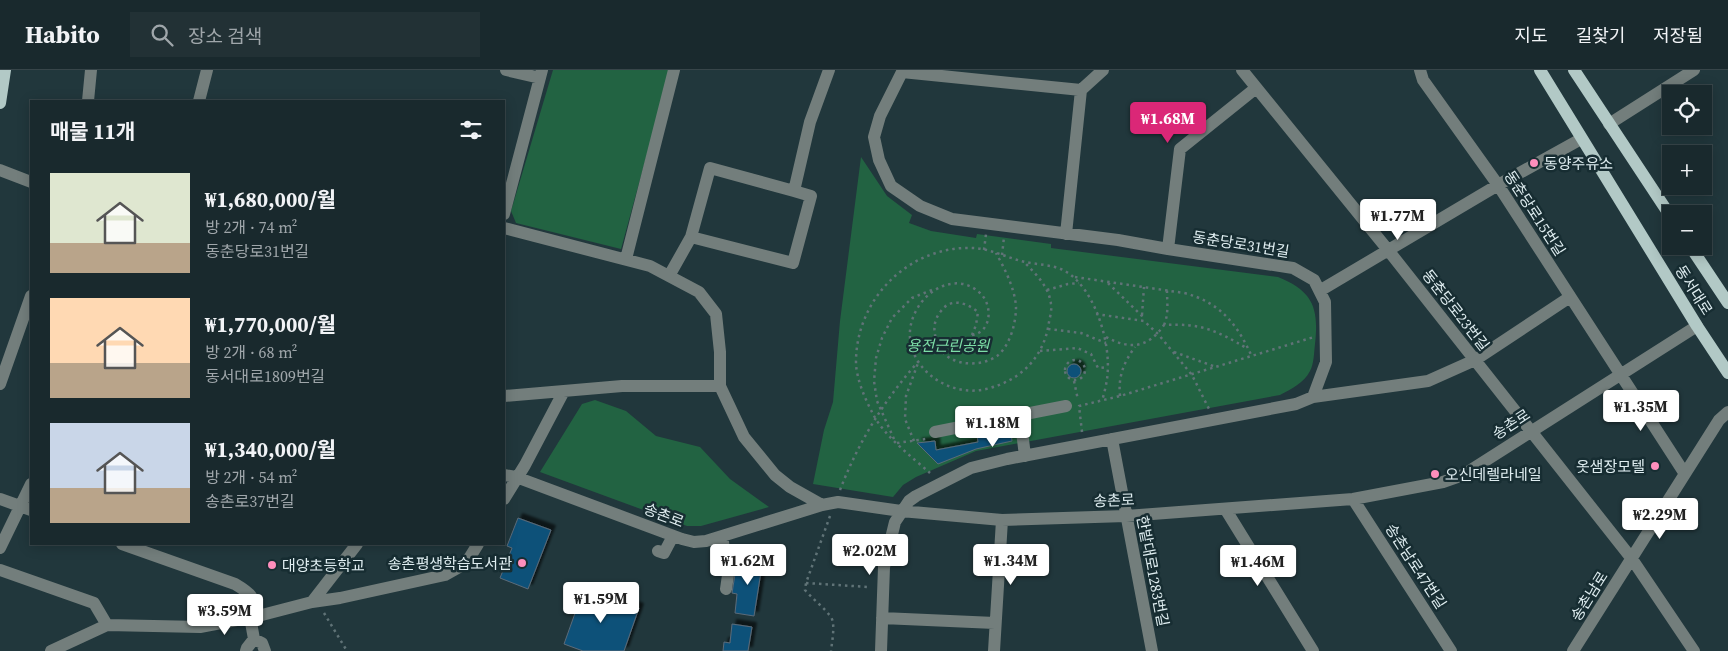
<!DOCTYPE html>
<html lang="ko">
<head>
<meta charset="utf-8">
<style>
	:root { --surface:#19292d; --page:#223135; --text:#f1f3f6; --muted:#9fa6aa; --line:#374549; --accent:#db2777 }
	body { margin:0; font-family:"Source Serif 4","Noto Sans KR",serif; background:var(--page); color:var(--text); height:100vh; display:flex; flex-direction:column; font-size:19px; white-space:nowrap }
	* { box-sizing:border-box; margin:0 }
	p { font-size:16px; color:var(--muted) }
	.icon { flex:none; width:28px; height:28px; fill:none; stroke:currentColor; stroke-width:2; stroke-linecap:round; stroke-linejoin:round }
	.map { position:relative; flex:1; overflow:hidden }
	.sheet { position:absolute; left:30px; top:30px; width:475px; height:445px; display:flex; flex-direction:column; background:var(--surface); border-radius:0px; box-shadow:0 2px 12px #0003,0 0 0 1px var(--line) }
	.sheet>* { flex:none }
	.controls { position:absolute; left:1662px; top:15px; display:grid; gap:10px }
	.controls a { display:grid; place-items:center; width:50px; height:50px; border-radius:0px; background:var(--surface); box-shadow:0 2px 12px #0003,0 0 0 1px var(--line); font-size:25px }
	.price { position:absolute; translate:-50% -42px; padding:0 11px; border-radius:5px; background:#fff; color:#222; font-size:16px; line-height:32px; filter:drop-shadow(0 1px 2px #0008) }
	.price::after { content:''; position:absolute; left:50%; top:30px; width:15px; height:11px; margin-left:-8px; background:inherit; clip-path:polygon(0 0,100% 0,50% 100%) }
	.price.active { background:var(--accent); color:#fff }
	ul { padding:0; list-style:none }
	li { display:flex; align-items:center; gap:15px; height:125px; padding:0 20px }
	li span { display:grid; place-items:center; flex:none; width:140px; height:100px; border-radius:0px; color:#555 }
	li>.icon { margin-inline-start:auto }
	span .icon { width:60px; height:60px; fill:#fffc; stroke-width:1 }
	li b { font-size:21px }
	h2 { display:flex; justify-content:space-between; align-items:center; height:60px; padding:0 20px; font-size:21px }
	header { display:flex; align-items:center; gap:30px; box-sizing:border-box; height:70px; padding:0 25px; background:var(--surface); border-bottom:1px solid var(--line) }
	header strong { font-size:24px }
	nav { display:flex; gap:28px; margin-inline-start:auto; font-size:18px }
	.search { width:350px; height:45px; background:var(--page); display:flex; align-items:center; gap:12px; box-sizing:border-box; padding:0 18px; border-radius:0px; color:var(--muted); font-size:19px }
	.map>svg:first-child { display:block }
</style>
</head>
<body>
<header>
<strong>Habito</strong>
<div class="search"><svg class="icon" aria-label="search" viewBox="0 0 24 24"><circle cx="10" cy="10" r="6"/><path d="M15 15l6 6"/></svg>장소 검색</div>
<nav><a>지도</a><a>길찾기</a><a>저장됨</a></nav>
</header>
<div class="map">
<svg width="1728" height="581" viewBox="0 0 1728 581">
	<defs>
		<filter id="shadow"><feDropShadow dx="4.5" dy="-4.5" stdDeviation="1" flood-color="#0009"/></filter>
	</defs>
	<rect width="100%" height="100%" fill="#21373c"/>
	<path fill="#226342" d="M 553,0 L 670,0 L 621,179 L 516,153 L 511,141 Z
		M 861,87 L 887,126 L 912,145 L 909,153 L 931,161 L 976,168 L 977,164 L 1051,174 L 1051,178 L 1278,207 C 1313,221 1319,238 1315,274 C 1314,282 1314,294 1310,301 C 1304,313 1291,319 1280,325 L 976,381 L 916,407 L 903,415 L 893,427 L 813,414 L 824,360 L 833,332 L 840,251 Z
		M 595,330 L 626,341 L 656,366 L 700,377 L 730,409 L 769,437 L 701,456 L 687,456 L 540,402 L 582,334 Z"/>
	<path fill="#115179" stroke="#5a6b79" filter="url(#shadow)" d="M1067 301a7 7 0 1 1 14 0a7 7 0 1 1-14 0Z
		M 1003,359 L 1011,363 L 1012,371 L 976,379 L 938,394 L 917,373 L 935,371 L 936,380 L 978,372 L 977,365 Z
		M 518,448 L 551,460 L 528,519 L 500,508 L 512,478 L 507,476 Z
		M 743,486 L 763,489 L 754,546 L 735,543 L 737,524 L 732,523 L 735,504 L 740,505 Z
		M 584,518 L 639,538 L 624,581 L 583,581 L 564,574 Z
		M 732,554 L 752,557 L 748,581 L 723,581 L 724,572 L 730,573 Z"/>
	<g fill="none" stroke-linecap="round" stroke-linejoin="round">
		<path stroke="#607377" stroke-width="2.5" stroke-dasharray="2.5 4" stroke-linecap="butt" d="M 984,180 L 986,164
			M 1002,185 L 1004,167
			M 1075,207 L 1184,223 C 1220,232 1238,255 1252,287
			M 1108,213 L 1142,246 L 1144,250
			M 1047,220 L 1068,214 L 1079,213
			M 1096,244 L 1144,251 L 1158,264 L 1192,305 L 1209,339
			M 1142,245 L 1144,217
			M 1164,255 C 1169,243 1167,233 1167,220
			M 1048,259 L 1081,263 L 1106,273
			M 972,265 C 992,262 993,235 980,223 C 959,203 929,217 917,239 C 891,284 941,330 986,319 C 1020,311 1044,288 1049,252 C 1050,247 1052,240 1051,234 C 1049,217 1036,204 1025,193
			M 972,265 L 976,255 L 978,242 C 967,233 951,227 941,241 C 934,250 933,258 936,269 C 942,296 978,299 997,286 C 1010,276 1016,253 1016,237 C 1015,219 1005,199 996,183
			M 1106,267 C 1130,280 1148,278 1164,255 C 1201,253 1216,260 1248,279
			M 1040,281 L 1077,278 L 1091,284 L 1098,298 L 1108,297
			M 1174,282 L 1216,297
			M1065 300a10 10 0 1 1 20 0a10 10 0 1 1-20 0Z
			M 1074,311 L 1078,330
			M 1120,326 C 1118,306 1124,292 1135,277
			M 1082,362 L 1079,336 L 1120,326 L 1314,267
			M 894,369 L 877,331 L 874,311 L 876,288 L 882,268 L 892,248 L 912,228 L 934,219
			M 914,371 L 905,349 L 906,326 L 918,293
			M 897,373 L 926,369
			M 930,403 C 912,387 884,366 873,344 C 865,329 857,310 856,294 C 855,229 909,175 974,178 C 990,179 1006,187 1021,191 C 1036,195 1052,194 1065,201 C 1096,219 1112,276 1107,309 C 1106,316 1104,324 1102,331
			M 840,420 C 858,373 884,330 918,292
			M 830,446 L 806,513 L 805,520 C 812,529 833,544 833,553 C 834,562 832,572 831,581
			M 806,513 L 868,517
			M 324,543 L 347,581"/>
		<path stroke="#737e7c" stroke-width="12" d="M 506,0 L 540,8
			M 1242,0 L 1388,180 L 1632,489 L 1694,581
			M 1420,0 L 1423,10 L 1498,115 L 1685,404
			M 902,2 L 1081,20 L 1103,0
			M 88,31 L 91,0
			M 199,31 L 207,0
			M 1609,54 L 1694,0
			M 0,100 L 31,112
			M 504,144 L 542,0
			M 504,158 L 650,196 L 699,222 L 716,244 L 720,282 L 720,316 L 744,367 L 775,405 L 790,417 L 822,435
			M 1066,164 L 1081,20
			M 691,167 L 793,193 L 811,126 L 794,121
			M 1168,179 L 1180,79 L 1256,18
			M 626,189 L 674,0
			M 669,206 L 691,167 L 710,98 L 794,121 L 810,52 L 829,0
			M 1321,220 L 1498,115 L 1581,69
			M 0,314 L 31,226
			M 504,326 L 622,316 L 720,316
			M 1313,327 L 1428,311 L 1475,290 L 1570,227
			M 935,362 L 1020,345
			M 1112,369 L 1152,581
			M 1025,386 L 1020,345 L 1066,336
			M 504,405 L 516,407 L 682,469 L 694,472 L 706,471 L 822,435 L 838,432 L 901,441 L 1002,450 L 1126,446 L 1353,429 L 1443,412 L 1463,405 L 1697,256
			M 0,429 L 31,440
			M 504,429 L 525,395 L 564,321
			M 1353,429 L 1451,581
			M 1226,440 L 1313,581
			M 722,466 L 728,505 L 726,519
			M 122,474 L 235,514 C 252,524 254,527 258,546
			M 0,478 L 31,414
			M 658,481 L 664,483 L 673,466
			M 0,500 L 94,533 L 107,555
			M 312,532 L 340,528 L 445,505 L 461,496 L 470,487 L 478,474
			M 250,547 L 254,569 L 262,573 L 265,581
			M 882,548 L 995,553
			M 51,581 L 107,555 L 200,557 L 258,546 L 312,532 L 357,474
			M 246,581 L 247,578 L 254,569
			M 881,581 L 884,497 L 895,452 L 909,431 L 916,426 L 971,398 L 1007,389 L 1296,334 L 1313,327 L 1326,292 L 1325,232 L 1314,210 L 1293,198 L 1168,179 L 1118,170 L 952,149 L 920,136 L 891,116 L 879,90 L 874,67 L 880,46 L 903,0
			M 994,581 L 1002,450
			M 1573,581 L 1719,350 L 1728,342"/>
		<path stroke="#b2c9c6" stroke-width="12" d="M 1540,0 L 1697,256 L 1728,303
			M 1574,0 L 1671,147
			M 0,33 L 5,0
			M 1690,176 L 1728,233"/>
	</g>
	<g fill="#fe8ebc" stroke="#172d32" stroke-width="2">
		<circle cx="1534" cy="93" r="5"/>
		<circle cx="1655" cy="396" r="5"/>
		<circle cx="1435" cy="404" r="5"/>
		<circle cx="522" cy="493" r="5"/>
		<circle cx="272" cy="495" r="5"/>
	</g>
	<g text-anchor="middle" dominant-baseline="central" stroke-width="5" stroke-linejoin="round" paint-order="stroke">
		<g font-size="15" fill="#dfedf0" stroke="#172d32" text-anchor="start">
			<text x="1544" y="93">동양주유소</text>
			<text x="1645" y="396" text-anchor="end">옷샘장모텔</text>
			<text x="1445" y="404">오신데렐라네일</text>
			<text x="512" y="493" text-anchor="end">송촌평생학습도서관</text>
			<text x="282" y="495">대양초등학교</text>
		</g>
		<g font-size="15" fill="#dfedf0" stroke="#172d32">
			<text transform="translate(1535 143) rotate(57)">동춘당로15번길</text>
			<text transform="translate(1241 174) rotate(9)">동춘당로31번길</text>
			<text transform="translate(1694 220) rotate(58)">동서대로</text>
			<text transform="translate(1456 240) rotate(52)">동춘당로23번길</text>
			<text transform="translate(1511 354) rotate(-33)">송촌로</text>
			<text transform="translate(1114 430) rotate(-2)">송촌로</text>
			<text transform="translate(664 445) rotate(21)">송촌로</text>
			<text transform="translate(1416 496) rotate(57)">송촌남로47번길</text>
			<text transform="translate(1153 501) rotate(79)">한밭대로1283번길</text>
			<text transform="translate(1589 526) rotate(-58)">송촌남로</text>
		</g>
		<g font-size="15" font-style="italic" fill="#7ddea7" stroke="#172d32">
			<text x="948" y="275">용전근린공원</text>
		</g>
	</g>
</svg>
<div class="controls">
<a><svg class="icon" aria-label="locate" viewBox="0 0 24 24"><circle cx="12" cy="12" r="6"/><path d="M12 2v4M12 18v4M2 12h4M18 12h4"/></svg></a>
<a>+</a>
<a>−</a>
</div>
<b class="price active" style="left:1168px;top:74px">₩1.68M</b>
<b class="price" style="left:1398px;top:171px">₩1.77M</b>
<b class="price" style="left:1641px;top:362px">₩1.35M</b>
<b class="price" style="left:993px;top:378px">₩1.18M</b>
<b class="price" style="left:1660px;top:470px">₩2.29M</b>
<b class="price" style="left:870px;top:506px">₩2.02M</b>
<b class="price" style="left:748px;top:516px">₩1.62M</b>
<b class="price" style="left:1011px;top:516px">₩1.34M</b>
<b class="price" style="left:1258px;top:517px">₩1.46M</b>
<b class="price" style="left:601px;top:554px">₩1.59M</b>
<b class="price" style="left:225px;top:566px">₩3.59M</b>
<section class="sheet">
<h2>매물 11개<svg class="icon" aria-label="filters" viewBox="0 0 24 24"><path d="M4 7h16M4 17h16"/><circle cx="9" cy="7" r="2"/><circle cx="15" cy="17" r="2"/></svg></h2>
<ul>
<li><span style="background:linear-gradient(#dfe7d0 70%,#b9a48a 0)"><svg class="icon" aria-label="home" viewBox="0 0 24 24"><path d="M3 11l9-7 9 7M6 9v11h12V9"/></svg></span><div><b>₩1,680,000/월</b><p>방 2개 · 74 m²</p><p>동춘당로31번길</p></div></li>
<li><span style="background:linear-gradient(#ffd9b3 65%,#b9a48a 0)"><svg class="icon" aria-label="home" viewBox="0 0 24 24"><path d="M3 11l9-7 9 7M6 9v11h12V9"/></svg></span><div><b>₩1,770,000/월</b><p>방 2개 · 68 m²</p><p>동서대로1809번길</p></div></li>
<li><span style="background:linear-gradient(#c9d6e8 65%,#b9a48a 0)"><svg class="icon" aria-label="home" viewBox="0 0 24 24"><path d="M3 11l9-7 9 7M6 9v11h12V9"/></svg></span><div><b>₩1,340,000/월</b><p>방 2개 · 54 m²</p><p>송촌로37번길</p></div></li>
</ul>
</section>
</div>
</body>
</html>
